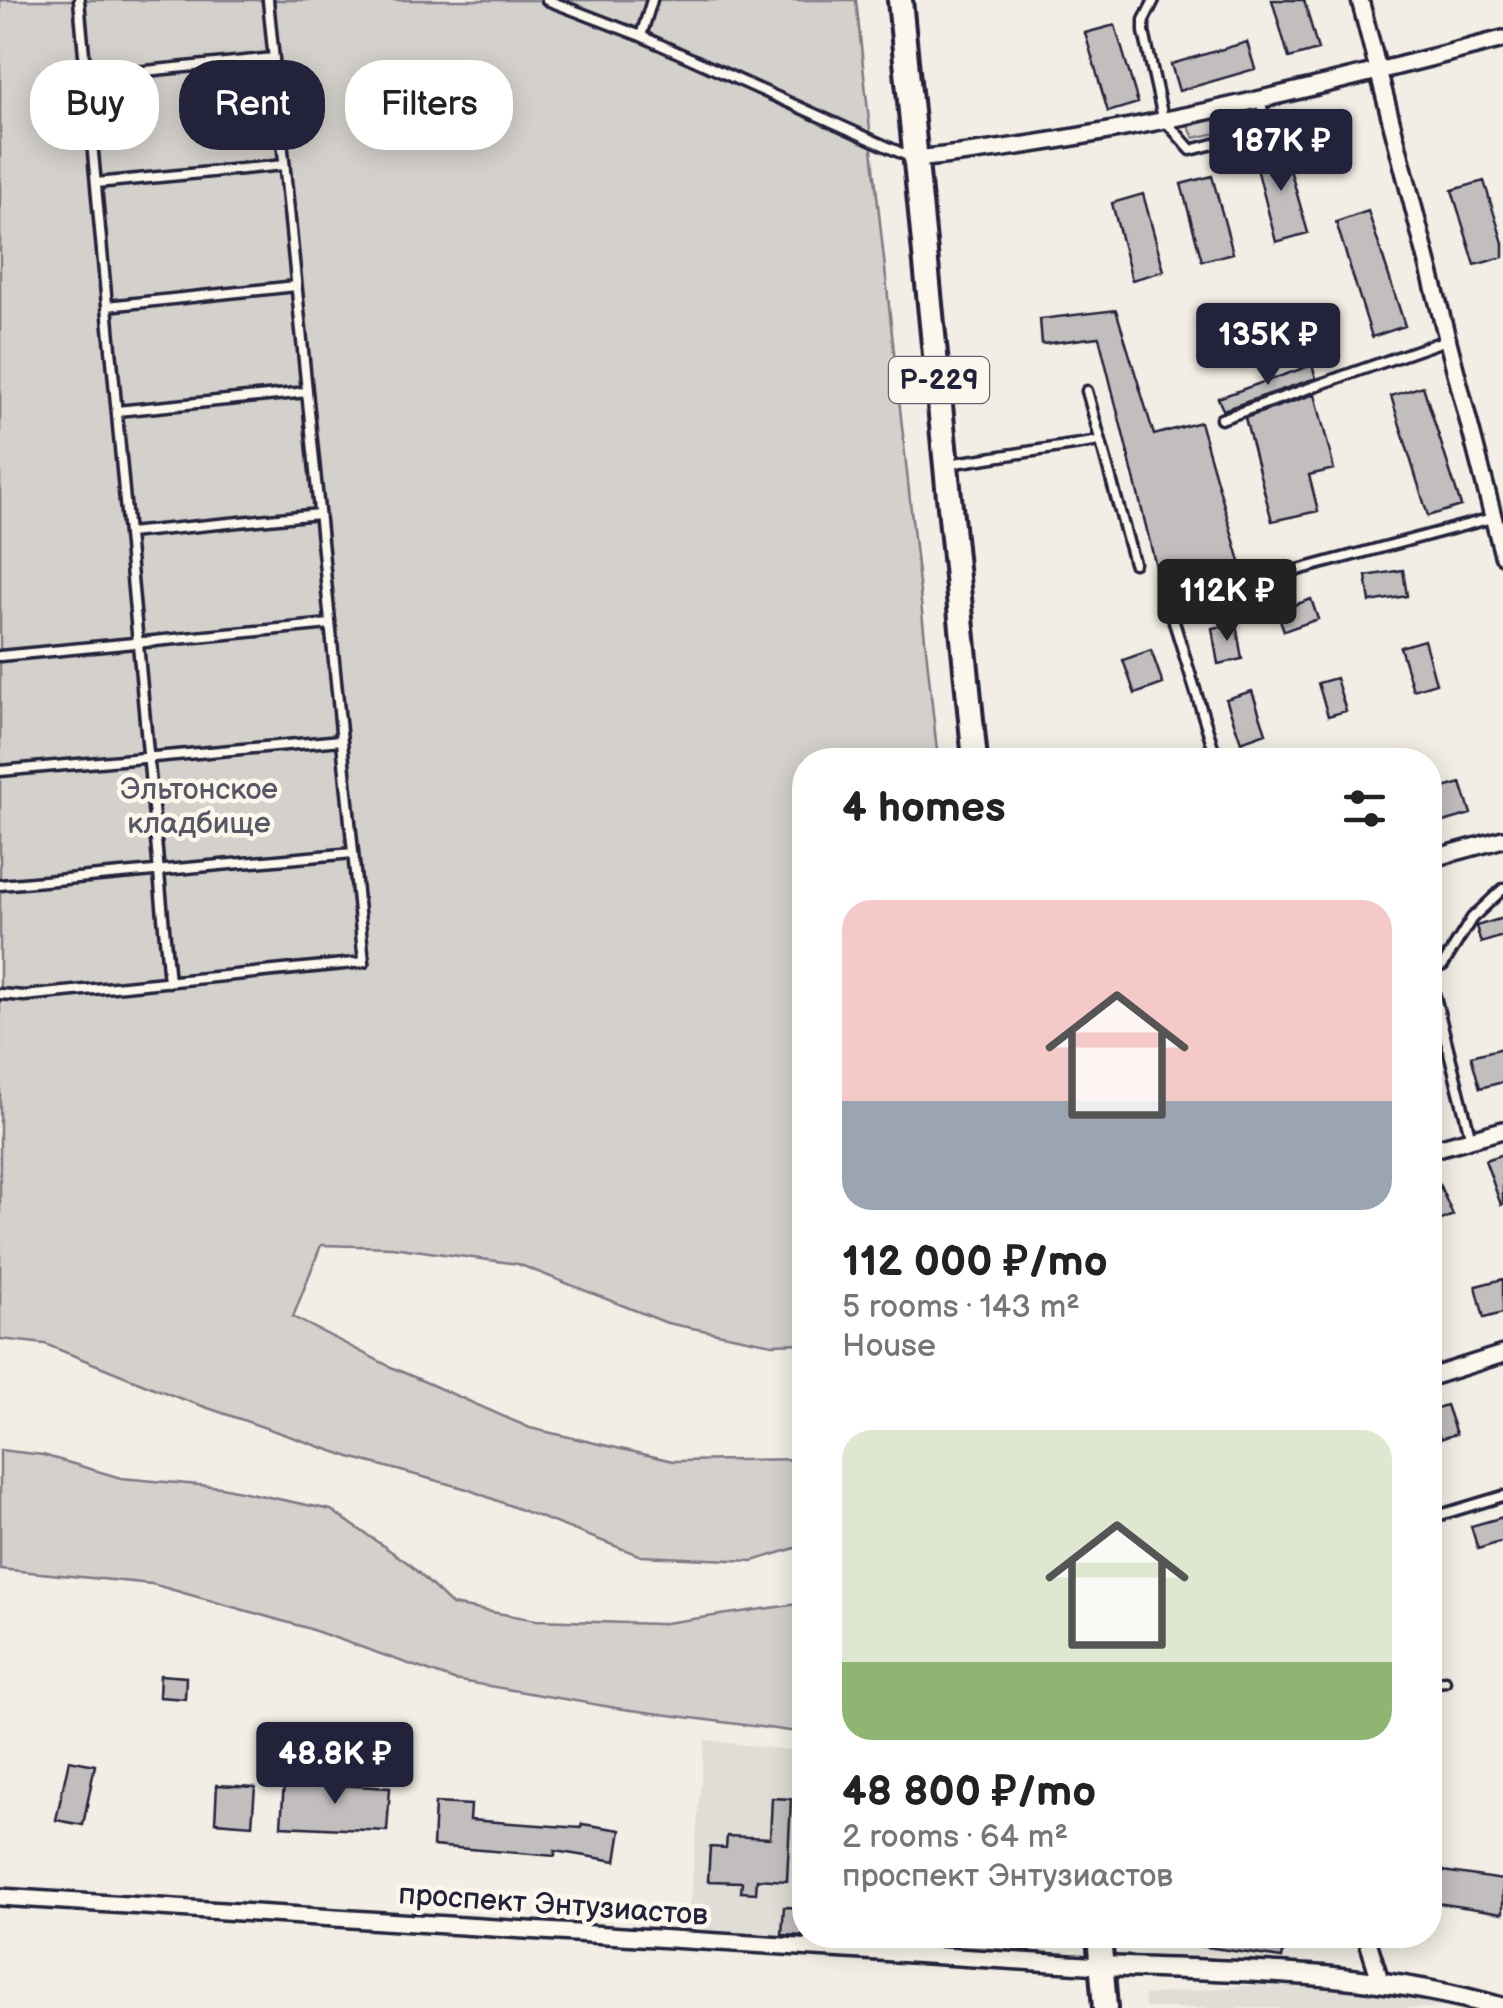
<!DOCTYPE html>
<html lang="en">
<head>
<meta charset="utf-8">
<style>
	:root { --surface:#fff; --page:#f2f2f2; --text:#222; --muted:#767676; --accent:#22223b }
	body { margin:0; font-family:"Balsamiq Sans",sans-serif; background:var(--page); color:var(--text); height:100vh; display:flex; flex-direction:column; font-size:38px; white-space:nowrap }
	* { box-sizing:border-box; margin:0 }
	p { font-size:32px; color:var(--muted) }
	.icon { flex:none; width:55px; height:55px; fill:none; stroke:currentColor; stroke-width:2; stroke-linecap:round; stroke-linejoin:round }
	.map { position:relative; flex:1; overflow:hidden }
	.sheet { position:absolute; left:792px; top:748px; width:650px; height:1200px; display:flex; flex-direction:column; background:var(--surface); border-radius:40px; box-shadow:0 5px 25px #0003 }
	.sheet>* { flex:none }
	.hud { position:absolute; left:30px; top:60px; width:612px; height:90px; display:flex; gap:20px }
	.price { position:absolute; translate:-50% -85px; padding:0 22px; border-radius:10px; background:var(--accent); color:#fff; font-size:32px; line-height:65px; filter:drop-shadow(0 2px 5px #0008) }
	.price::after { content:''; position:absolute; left:50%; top:60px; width:30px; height:22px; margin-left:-15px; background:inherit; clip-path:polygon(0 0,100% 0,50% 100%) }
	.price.current { background:#222; color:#fff }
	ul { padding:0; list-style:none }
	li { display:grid; align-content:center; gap:20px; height:530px; padding:0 50px }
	li span { display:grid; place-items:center; height:310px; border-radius:30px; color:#555 }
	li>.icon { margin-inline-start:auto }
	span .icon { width:180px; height:180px; fill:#fffc; stroke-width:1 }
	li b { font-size:42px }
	h2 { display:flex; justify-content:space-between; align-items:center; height:120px; padding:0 50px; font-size:42px }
	.tag { padding:0 35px; border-radius:40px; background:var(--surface); box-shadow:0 5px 25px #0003; font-size:35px; line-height:90px }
	.tag.current { background:var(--accent); color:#fff }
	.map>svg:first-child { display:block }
</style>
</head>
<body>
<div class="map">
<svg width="1503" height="2008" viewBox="0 0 1503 2008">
	<rect width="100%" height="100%" fill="#f2eee5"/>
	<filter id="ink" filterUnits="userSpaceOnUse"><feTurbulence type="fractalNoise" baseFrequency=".01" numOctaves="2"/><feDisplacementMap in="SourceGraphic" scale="20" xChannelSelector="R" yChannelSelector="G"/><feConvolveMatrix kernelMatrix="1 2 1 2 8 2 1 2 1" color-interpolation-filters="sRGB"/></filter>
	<g filter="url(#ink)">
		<path fill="#e0dcd6" d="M 705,1740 L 805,1752 L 805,1935 L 1020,1935 L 1023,1957 L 687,1933 Z
			M 1297,1981 L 1420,1998 L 1454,2008 L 1145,2008 L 1144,1995 Z"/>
		<path fill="#d4d1cc" stroke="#7b7a84" stroke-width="2.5" d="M 0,0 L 856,0 L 938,760 L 805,760 L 805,1343 L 772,1344 L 667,1323 L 518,1264 L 392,1247 L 321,1245 L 293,1317 L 391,1367 L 530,1428 L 673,1461 L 805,1459 L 805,1545 L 753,1561 L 641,1556 L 467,1489 L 350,1457 L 179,1398 L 45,1344 L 0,1339 Z
			M 1250,111 L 1252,125 L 1194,138 L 1188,125 Z
			M 0,1450 L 43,1455 L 121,1478 L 221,1487 L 331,1510 L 408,1563 L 452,1605 L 536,1620 L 658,1624 L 805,1603 L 805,1733 L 616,1708 L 454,1680 L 307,1628 L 152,1584 L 0,1569 Z"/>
		<path fill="#c2bebe" stroke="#22223b" stroke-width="2.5" d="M 1272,0 L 1304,0 L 1318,50 L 1289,58 Z
			M 1115,25 L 1138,103 L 1108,112 L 1085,33 Z
			M 1247,42 L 1255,69 L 1179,91 L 1171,64 Z
			M 1282,141 L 1308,233 L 1276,242 L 1256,164 L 1267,161 L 1263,146 Z
			M 1212,176 L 1233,253 L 1202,261 L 1181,184 Z
			M 1484,181 L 1503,243 L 1503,257 L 1475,265 L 1452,190 Z
			M 1143,194 L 1164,271 L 1132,280 L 1112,203 Z
			M 1368,211 L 1405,326 L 1372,337 L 1336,222 Z
			M 1116,310 L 1154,435 L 1200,422 L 1243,572 L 1162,591 L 1099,337 L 1042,344 L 1040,319 Z
			M 1312,365 L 1316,378 L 1223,410 L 1218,398 Z
			M 1423,386 L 1461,506 L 1428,516 L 1391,396 Z
			M 1315,394 L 1334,469 L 1309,475 L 1318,511 L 1272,521 L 1245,418 Z
			M 1403,570 L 1407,596 L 1370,602 L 1366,576 Z
			M 1311,599 L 1318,619 L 1284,631 L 1277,611 Z
			M 1236,624 L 1242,659 L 1218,664 L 1212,628 Z
			M 1424,640 L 1436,683 L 1413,690 L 1400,647 Z
			M 1151,650 L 1163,684 L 1135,694 L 1123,660 Z
			M 1336,678 L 1346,711 L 1328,716 L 1318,683 Z
			M 1252,691 L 1266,733 L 1241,742 L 1226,699 Z
			M 1461,783 L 1471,814 L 1430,826 L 1430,792 Z
			M 1503,918 L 1503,936 L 1481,943 L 1476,926 Z
			M 1503,1048 L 1503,1082 L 1480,1088 L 1471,1056 Z
			M 1503,1154 L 1503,1204 L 1501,1205 L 1485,1160 Z
			M 1430,1164 L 1453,1215 L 1439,1221 L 1430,1201 Z
			M 1503,1279 L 1503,1313 L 1484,1318 L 1476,1286 Z
			M 1446,1405 L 1456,1434 L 1440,1439 L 1430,1410 Z
			M 1503,1517 L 1503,1541 L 1478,1549 L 1471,1526 Z
			M 160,1675 L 186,1677 L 185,1699 L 159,1697 Z
			M 69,1760 L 95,1765 L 83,1825 L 56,1820 Z
			M 284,1782 L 390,1788 L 387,1831 L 281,1826 Z
			M 217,1785 L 255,1787 L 252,1825 L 215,1822 Z
			M 772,1798 L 791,1799 L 787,1881 L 757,1879 L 756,1893 L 741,1892 L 742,1882 L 708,1881 L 710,1847 L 726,1848 L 727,1836 L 770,1838 Z
			M 435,1803 L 471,1805 L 470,1820 L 581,1828 L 582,1824 L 621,1830 L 616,1861 L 555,1851 L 555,1856 L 433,1846 Z
			M 1430,1869 L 1503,1880 L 1503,1913 L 1430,1902 Z
			M 784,1907 L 805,1908 L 805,1936 L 782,1935 Z
			M 1180,1935 L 1286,1935 L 1282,1958 L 1179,1943 Z"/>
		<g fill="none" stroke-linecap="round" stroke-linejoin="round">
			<defs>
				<path id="service" d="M 79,0 L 169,982
					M 547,0 L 641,36 L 910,157
					M 1154,0 L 1144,20 L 1144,32 L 1163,118 L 1191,150 L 1267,130 L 1260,99
					M 641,36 L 652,0
					M 86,77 L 274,58
					M 96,183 L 284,165
					M 107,306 L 296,286
					M 1087,391 L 1134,563
					M 117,411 L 307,392
					M 1221,419 L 1446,340
					M 948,464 L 1100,441
					M 128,533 L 319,514
					M 1279,575 L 1492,518
					M 1174,622 L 1217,760
					M 0,656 L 330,624
					M 0,771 L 341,740
					M 0,885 L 353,853
					M 1430,969 L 1443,965 L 1472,918 L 1503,889
					M 1430,977 L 1471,1139
					M 0,994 L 24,996 L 364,962 L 268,0
					M 1430,1518 L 1503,1496
					M 1430,1683 L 1445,1681"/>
				<path id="minor" d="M 1360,0 L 1503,555
					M 916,159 C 1114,139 1311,89 1503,39
					M 1430,859 L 1503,839
					M 1430,1150 L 1503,1130
					M 1430,1377 L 1503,1354
					M 0,1897 L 1102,1966
					M 1366,1935 L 1380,1980"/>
				<path id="tertiary" d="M 1102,1966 C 1237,1972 1372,1969 1503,2008"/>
				<path id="primary" d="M 900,0 L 975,760
					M 1099,1935 L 1105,2008"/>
			</defs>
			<use href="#service" stroke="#22223b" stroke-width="15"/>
			<use href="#minor" stroke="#22223b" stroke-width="22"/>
			<use href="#tertiary" stroke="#22223b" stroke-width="25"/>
			<use href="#primary" stroke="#22223b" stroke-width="30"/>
			<use href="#service" stroke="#fbf7ec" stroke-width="8"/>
			<use href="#minor" stroke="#fbf7ec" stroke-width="15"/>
			<use href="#tertiary" stroke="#fbf7ec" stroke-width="18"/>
			<use href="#primary" stroke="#fbf7ec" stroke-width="22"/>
		</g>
	</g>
	<g text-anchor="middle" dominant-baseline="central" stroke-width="9" stroke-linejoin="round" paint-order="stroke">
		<rect fill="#fbf7ec" stroke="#636270" stroke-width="2.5" x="889" y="357" width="100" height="46" rx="8"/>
		<g font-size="28" font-weight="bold" fill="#22223b">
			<text x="939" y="380">Р-229</text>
		</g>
		<g font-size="30" fill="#575766" stroke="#fbf7ec">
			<text x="199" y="790">Эльтонское<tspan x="199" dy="34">кладбище</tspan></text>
		</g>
		<g font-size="30" fill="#22223b" stroke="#fbf7ec">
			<text transform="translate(553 1905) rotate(4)">проспект Энтузиастов</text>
		</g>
	</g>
</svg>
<b class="price" style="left:1281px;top:194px">187K ₽</b>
<b class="price" style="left:1268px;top:388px">135K ₽</b>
<b class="price current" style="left:1227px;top:644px">112K ₽</b>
<b class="price" style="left:335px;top:1807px">48.8K ₽</b>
<div class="hud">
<a class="tag">Buy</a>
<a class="tag current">Rent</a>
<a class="tag">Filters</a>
</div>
<section class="sheet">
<h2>4 homes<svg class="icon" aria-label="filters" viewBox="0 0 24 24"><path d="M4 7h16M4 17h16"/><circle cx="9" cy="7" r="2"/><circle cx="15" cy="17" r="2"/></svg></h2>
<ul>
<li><span style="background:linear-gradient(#f6c9c9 65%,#9aa5b1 0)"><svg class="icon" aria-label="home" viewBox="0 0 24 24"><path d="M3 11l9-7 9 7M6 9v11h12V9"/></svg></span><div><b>112 000 ₽/mo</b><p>5 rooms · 143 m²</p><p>House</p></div></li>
<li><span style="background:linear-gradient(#dfe7d0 75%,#8fb573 0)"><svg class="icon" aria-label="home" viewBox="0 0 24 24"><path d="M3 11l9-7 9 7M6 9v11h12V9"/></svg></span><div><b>48 800 ₽/mo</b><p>2 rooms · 64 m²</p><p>проспект Энтузиастов</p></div></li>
</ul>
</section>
</div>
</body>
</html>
